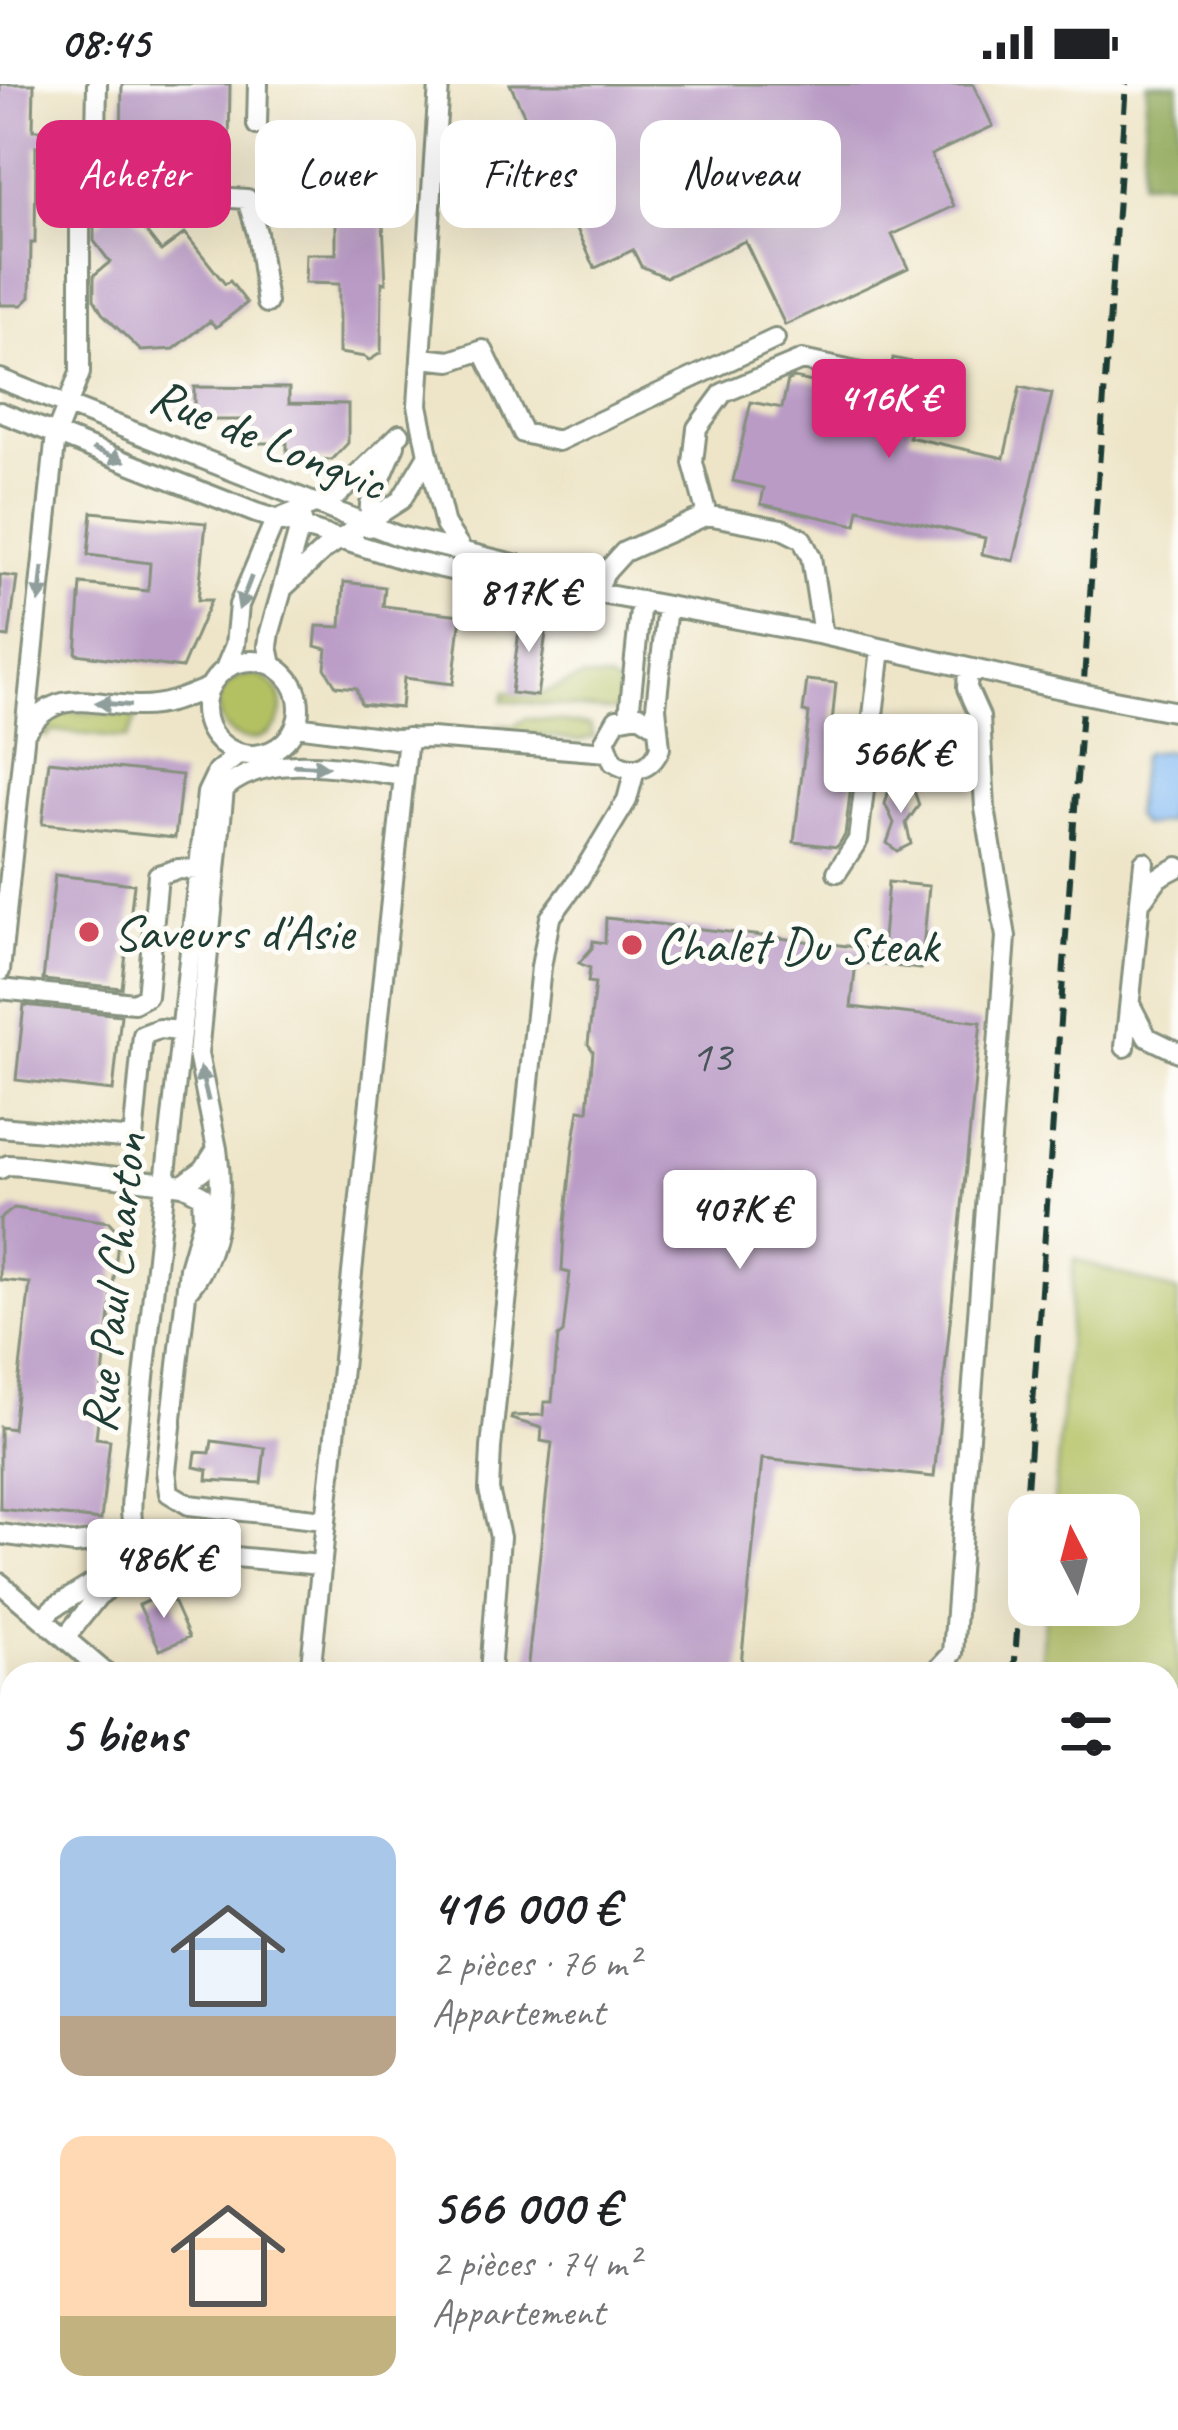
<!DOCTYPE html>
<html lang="fr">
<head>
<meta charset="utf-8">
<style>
	:root { --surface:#fff; --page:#f6f6f6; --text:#202124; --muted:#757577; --accent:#db2777 }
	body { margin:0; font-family:Caveat,sans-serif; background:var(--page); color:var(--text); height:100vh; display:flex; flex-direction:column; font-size:45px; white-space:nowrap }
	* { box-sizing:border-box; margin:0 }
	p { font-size:39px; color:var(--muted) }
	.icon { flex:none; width:66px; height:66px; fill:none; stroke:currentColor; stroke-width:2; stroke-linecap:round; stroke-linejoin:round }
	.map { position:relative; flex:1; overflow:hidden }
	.details { position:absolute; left:0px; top:1578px; width:1179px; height:768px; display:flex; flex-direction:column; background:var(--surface); border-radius:36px 36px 0 0; box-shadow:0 12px 48px #0002 }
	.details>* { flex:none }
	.guide { position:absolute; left:36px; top:36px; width:1107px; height:108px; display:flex; gap:24px }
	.needle { width:78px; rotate:354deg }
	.tools { position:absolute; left:1008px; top:1410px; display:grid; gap:24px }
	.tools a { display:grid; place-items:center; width:132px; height:132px; border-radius:24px; background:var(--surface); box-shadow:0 12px 48px #0002; font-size:60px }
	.price { position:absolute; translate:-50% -102px; padding:0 27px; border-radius:12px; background:#fff; color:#222; font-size:39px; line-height:78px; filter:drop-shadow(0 3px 6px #0008) }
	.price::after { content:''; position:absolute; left:50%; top:72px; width:36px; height:27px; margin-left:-18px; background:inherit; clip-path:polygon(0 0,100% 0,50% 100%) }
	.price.selected { background:var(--accent); color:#fff }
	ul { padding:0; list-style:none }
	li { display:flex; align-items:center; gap:36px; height:300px; padding:0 60px }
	li span { display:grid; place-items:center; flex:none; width:336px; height:240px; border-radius:24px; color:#555 }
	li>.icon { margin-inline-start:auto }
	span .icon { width:144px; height:144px; fill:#fffc; stroke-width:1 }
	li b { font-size:51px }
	h2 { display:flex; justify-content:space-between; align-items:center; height:144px; padding:0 60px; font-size:51px }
	.pill { padding:0 42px; border-radius:24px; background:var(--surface); box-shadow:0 12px 48px #0002; font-size:42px; line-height:108px }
	.pill.selected { background:var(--accent); color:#fff }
	.status { display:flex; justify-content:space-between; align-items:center; height:84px; padding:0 60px; background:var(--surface); direction:ltr }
	.status svg { height:33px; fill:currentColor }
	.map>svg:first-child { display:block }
</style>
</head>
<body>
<div class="status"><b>08:45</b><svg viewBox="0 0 49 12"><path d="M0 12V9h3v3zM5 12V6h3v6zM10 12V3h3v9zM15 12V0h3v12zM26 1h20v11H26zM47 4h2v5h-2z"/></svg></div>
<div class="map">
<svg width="1178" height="2346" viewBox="0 0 1178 2346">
	<rect width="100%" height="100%" fill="#fdfcf7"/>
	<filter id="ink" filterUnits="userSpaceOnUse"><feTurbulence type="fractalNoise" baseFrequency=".00833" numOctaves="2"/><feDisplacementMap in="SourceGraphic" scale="24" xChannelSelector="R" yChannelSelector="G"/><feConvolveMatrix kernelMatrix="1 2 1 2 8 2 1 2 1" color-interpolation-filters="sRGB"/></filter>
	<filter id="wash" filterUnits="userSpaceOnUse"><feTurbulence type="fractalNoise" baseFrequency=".004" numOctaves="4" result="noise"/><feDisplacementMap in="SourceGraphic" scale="48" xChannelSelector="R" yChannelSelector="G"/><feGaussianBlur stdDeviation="2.7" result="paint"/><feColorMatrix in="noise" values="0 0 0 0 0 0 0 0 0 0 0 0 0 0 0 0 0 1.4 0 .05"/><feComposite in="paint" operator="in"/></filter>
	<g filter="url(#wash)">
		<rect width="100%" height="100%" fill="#eee5c8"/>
		<path fill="#b4c163" stroke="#6a7f4c" stroke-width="3" d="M218 623a32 32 0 1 1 64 0a32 32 0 1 1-64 0Z
			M 583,593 L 609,596 L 618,602 L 620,618 L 614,627 L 503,617 L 505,608 L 537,612 Z
			M 64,627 L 137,632 L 127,655 L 54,647 L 46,653 L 43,643 Z
			M 527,634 L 590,641 L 594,653 L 579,657 L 496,645 L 498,641 L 513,642 Z
			M 1074,1175 L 1178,1208 L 1178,2008 L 1167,2006 L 1167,1590 L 1040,1590 L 1045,1521 L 1119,1521 L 1119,1431 L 1053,1431 Z"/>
		<path fill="#8fa759" stroke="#577246" stroke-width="3" d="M 1147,0 L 1178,0 L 1178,97 L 1141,98 Z"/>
		<path fill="#84bbf4" stroke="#527c94" stroke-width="3" d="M 1166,667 L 1176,673 L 1176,679 L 1167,738 L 1142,742 L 1134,732 L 1141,674 L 1145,669 Z"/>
		<g id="blocks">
			<path fill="#ba9bc6" d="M 0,0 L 34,0 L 33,46 L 83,46 L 87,59 L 87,63 L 36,62 L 35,159 L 31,159 L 30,213 L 22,221 L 0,221 Z
				M 122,0 L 230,0 L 229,65 L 121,64 Z
				M 510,0 L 973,0 L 993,42 L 931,71 L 954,122 L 892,151 L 908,184 L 785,241 L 745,157 L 666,193 L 641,182 L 633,166 L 595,184 Z
				M 125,121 L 161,167 L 185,149 L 225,200 L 230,197 L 247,219 L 216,243 L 210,237 L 174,265 L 141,267 L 102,229 L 94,215 L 94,191 L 110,178 L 94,157 L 94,144 L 110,128 Z
				M 336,137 L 383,138 L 386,199 L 382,198 L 381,269 L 368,277 L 365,273 L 339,269 L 339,200 L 305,199 L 306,170 L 336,170 Z
				M 893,274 L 925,281 L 909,353 L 1004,374 L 1020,303 L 1052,310 L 1014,477 L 982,470 L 985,454 L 859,425 L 856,441 L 761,420 L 764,404 L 733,397 L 751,318 L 782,324 L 788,296 L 794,294 L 885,314 Z
				M 194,303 L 289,304 L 289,319 L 348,320 L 348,359 L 332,376 L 287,375 L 287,359 L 242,359 L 242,336 L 194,336 Z
				M 92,428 L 206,439 L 198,516 L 211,516 L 182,584 L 76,570 L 81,500 L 148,507 L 150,479 L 88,471 Z
				M 0,491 L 17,493 L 9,553 L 0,552 Z
				M 344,498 L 385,503 L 383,522 L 461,531 L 453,600 L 404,594 L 401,624 L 361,620 L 356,604 L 336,602 L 325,584 L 327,565 L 315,562 L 317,542 L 341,543 Z
				M 521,531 L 548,535 L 537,612 L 511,609 Z
				M 807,596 L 836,599 L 832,639 L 858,642 L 845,751 L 837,763 L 794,758 L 809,629 L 803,628 Z
				M 49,677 L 182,691 L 175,754 L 42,740 Z
				M 898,703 L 914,707 L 919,721 L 906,739 L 911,760 L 897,767 L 887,759 L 894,739 L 885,720 L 888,709 Z
				M 55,791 L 134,800 L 122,904 L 43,896 Z
				M 888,798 L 929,802 L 921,885 L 856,878 L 851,923 L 981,938 L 934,1393 L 762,1375 L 740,1590 L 527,1588 L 552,1359 L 541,1357 L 542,1344 L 511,1335 L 512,1332 L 543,1331 L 544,1318 L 552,1318 L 558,1253 L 563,1249 L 570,1189 L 562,1187 L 564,1149 L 573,1063 L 579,1026 L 588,1027 L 593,967 L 588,960 L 595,899 L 588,898 L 590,884 L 579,879 L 592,864 L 593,857 L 605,859 L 606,834 L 882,866 Z
				M 24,921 L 121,931 L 113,1007 L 16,996 Z
				M 14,1124 L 109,1138 L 119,1149 L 96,1354 L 110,1356 L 101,1436 L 0,1425 L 0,1343 L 13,1345 L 30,1199 L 0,1196 L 0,1135 Z
				M 212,1357 L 265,1364 L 261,1399 L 207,1396 L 208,1386 L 194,1383 L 196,1368 L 210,1369 Z
				M 169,1508 L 189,1553 L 160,1566 L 139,1521 Z"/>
		</g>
	</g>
	<g filter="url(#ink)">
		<use href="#blocks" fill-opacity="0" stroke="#86917e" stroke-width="3"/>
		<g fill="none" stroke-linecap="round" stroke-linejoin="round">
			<defs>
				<path id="minor" d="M 257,41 L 258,0
					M 96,50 L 97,0
					M 421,274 L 451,277 L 483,266 L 523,349 L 558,357 L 775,255
					M 0,295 L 398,452 L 518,481 L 564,497
					M 0,328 L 256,429 L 406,476 L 514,500 L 597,509 L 823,551 L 1052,603
					M 428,371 L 445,441 L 464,469
					M 707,431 L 693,379 L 697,344 L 723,309 L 802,276 L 875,292
					M 369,443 L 370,420 L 395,361
					M 282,505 L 325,465 L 401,416 L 428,371 L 418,321 L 439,0
					M 597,509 L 604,490 L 624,468 L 707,431 L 782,445 L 802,455 L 811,473 L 823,551
					M205 624a47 47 0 1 1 94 0a47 47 0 1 1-94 0Z
					M 272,581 L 268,562 L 270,548 L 302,436
					M 225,585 L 235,561 L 239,521 L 275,436 L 337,411 L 400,350
					M 1109,615 L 1178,628
					M 629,631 L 641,517
					M 296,642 L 395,655 L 431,654 L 607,668
					M 656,642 L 639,631 L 617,635 L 605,656 L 613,678 C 633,691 651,686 660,664 L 656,623 L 667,522
					M 26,647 C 58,602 90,621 137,622 C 164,623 186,613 210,603
					M 239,670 L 217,688 L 207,709 L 133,1396 C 131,1428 124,1456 161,1466 L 320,1481
					M 837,788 L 858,756 L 881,565
					M 1143,815 L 1159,793 L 1178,783
					M 0,887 L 56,350 L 80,289 L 80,141 L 89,123 L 121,107 L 247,115 L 257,149 L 267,219
					M 0,905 L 134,919 L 147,912 L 158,791 L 178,785 L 199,786
					M 1131,922 L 1147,953 L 1178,968
					M 1125,963 L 1144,778
					M 0,1043 L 133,1055 L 143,951 L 159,945 L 181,947
					M 0,1085 L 8,1081 L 24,1082 L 183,1101 L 202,1111 L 203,1135 L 189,1184 L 166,1387 L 169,1409 L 189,1421 L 324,1436
					M 183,1101 L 204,1085 L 217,1065 L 198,970 L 224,705 C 268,665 350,685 404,692
					M 189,1205 C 219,1170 224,1110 217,1065
					M 0,1450 L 75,1460 L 136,1453
					M 0,1499 L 107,1590
					M 42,1535 L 53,1524 L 115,1486 L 142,1459
					M 65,1554 L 98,1512 L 161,1466
					M 310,1590 L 408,654
					M 490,1590 L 500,1453 L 489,1406 L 491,1364 L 541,883 L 550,834 L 579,795 L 627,716 L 635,686
					M 934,1590 L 953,1569 L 1006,853 L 985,724 L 980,633 L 967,604 L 968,585
					M 0,1816 L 12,1819
					M 0,1992 L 12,1992
					M 9,2043 L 12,2044
					M 0,2105 L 12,2106
					M 0,2142 L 12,2143
					M 0,2277 L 12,2279
					M 0,2324 L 12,2326
					M 67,2334 L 140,2346
					M 691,2346 L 692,2334"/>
				<path id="major" d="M 0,1748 L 12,1753
					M 0,1792 L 12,1795
					M 1167,2027 L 1178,2029
					M 1167,2057 L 1178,2060"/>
			</defs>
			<use href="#minor" stroke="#86917e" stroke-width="24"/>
			<use href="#major" stroke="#86917e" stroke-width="30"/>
			<use href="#minor" stroke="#fff" stroke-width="18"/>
			<use href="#major" stroke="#f5c16b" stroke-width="24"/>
			<path stroke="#1f3d34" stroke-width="6" stroke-dasharray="18 9" stroke-linecap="butt" d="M 1014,1590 L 1126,0
				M 961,2346 L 962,2334"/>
			<defs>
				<path id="minor-bridge" d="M 1052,603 L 1109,615"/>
			</defs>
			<use href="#minor-bridge" stroke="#86917e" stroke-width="24" stroke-linecap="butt"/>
			<use href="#minor-bridge" stroke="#fff" stroke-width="18"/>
		</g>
		<defs><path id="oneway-solid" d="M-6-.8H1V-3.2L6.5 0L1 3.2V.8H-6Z" transform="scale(3)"/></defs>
		<g fill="#8f9e9a">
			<use href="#oneway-solid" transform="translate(109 371) rotate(22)"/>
			<use href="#oneway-solid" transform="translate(41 501) rotate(96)"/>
			<use href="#oneway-solid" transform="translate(245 509) rotate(111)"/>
			<use href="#oneway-solid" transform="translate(113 620) rotate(-175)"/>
			<use href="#oneway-solid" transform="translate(311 682) rotate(3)"/>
			<use href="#oneway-solid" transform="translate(204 1000) rotate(-104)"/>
		</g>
	</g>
	<g fill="#d1495b" stroke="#fdfcf7" stroke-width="4.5">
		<circle cx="89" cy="848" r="12"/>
		<circle cx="632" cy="861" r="12"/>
	</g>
	<g text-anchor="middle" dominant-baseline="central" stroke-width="10" stroke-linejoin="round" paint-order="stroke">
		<g font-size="45" fill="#465458">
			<text x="711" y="972">13</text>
		</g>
		<g font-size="51" fill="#1f3d34" stroke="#fdfcf7">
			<text transform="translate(268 355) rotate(22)">Rue de Longvic</text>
			<text transform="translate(113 1199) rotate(-84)">Rue Paul Charton</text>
		</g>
		<g font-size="51" fill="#1f3d34" stroke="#fdfcf7" text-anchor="start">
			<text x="113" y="848">Saveurs d'Asie</text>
			<text x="656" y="861">Chalet Du Steak</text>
		</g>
	</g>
</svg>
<div class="tools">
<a><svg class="needle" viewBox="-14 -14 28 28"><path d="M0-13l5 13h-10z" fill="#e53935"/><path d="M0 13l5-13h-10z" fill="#757577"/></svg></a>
</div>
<b class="price selected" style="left:889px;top:377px">416K €</b>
<b class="price" style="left:529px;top:571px">817K €</b>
<b class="price" style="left:901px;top:732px">566K €</b>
<b class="price" style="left:740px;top:1188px">407K €</b>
<b class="price" style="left:164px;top:1537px">486K €</b>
<div class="guide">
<a class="pill selected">Acheter</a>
<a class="pill">Louer</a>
<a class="pill">Filtres</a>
<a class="pill">Nouveau</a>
</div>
<section class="details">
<h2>5 biens<svg class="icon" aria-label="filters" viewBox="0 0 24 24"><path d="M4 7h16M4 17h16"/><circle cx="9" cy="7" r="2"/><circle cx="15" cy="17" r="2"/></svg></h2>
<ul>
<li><span style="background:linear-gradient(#a9c7e8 75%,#b9a48a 0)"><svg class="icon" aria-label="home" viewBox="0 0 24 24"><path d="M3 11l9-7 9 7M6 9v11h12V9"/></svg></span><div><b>416 000 €</b><p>2 pièces · 76 m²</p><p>Appartement</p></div></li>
<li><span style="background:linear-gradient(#ffd9b3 75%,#c2b280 0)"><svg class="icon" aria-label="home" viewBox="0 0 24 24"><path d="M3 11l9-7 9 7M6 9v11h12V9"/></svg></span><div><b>566 000 €</b><p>2 pièces · 74 m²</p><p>Appartement</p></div></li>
</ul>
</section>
</div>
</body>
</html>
